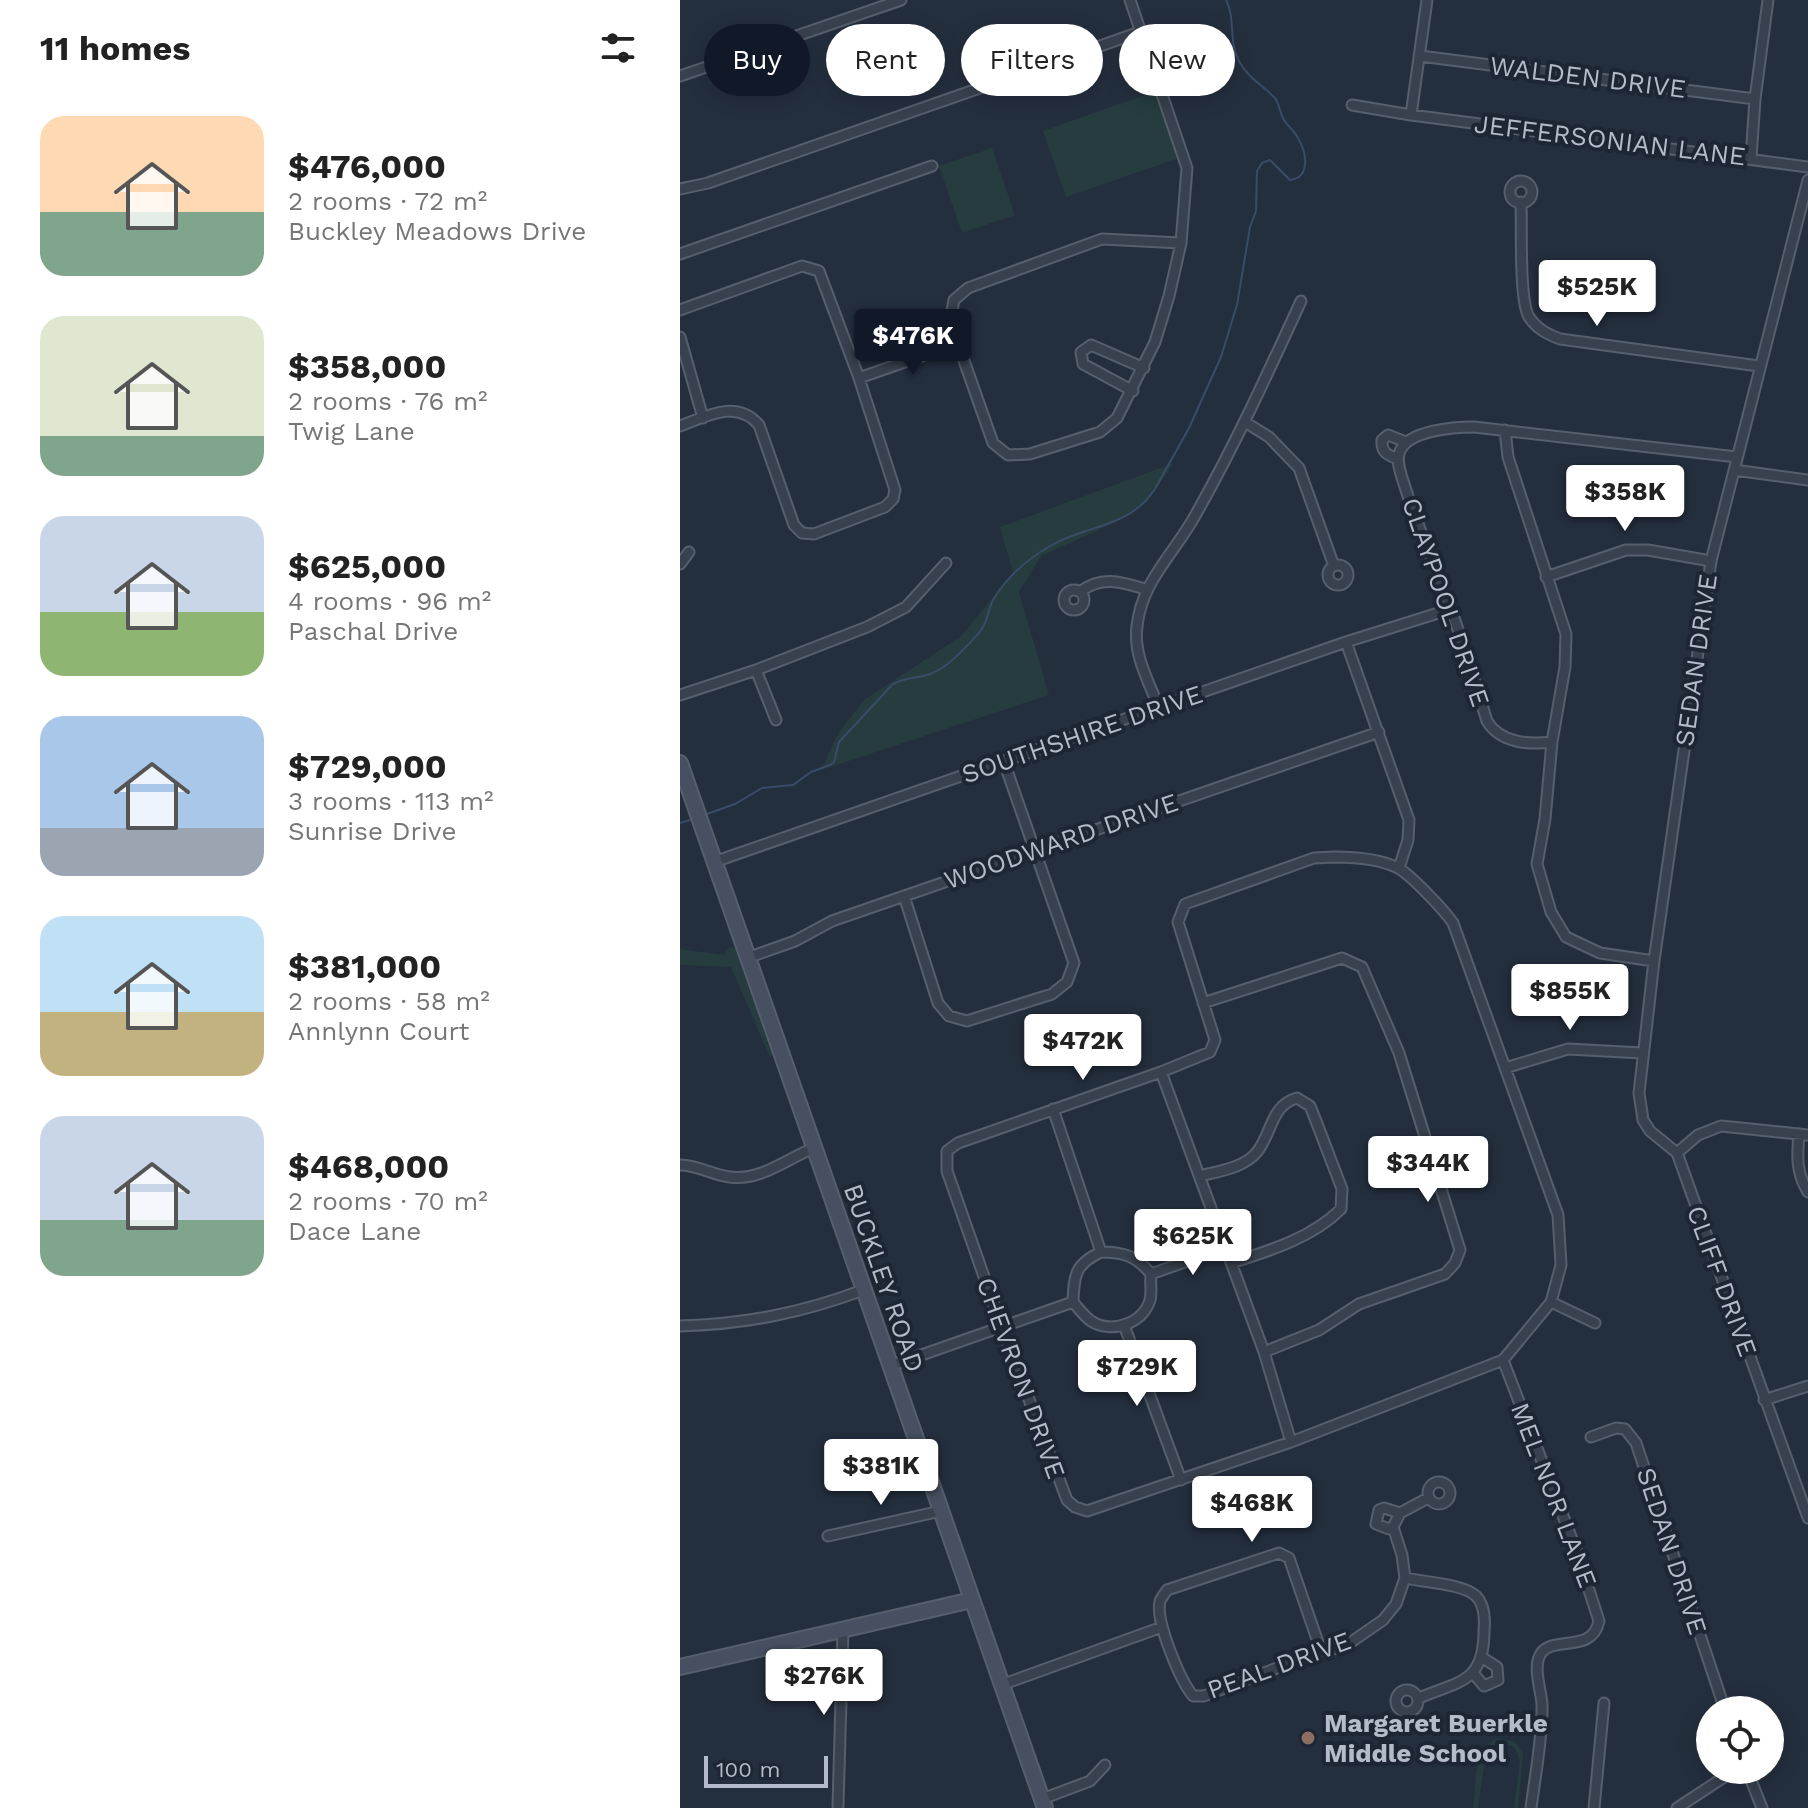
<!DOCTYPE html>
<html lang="en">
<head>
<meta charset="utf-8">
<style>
	:root { --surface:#fff; --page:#f6f6f6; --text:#222; --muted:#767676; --accent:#111827 }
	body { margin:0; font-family:"Work Sans",sans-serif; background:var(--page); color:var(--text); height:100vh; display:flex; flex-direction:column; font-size:30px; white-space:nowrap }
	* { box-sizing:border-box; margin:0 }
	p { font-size:26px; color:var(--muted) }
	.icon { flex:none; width:44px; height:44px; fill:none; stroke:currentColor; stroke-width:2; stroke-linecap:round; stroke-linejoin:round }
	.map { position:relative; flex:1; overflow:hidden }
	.panel { display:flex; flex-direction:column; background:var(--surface); width:680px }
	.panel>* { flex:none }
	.guide { position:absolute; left:24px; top:24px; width:760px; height:72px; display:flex; gap:16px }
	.tools { position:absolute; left:1016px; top:1696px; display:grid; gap:16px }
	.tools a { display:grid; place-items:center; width:88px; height:88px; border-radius:50%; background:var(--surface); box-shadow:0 4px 20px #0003; font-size:40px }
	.scale { position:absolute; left:24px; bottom:20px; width:124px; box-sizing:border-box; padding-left:8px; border:4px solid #b4bcc9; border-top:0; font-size:22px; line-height:28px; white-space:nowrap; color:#b4bcc9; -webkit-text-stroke:6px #1d2633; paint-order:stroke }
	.price { position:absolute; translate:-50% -68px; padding:0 18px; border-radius:8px; background:#fff; color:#222; font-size:26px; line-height:52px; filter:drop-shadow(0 2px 4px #0008) }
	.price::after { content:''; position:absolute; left:50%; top:48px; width:24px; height:18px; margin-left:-12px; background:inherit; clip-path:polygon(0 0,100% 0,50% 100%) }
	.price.active { background:var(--accent); color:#fff }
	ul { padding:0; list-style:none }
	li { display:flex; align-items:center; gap:24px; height:200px; padding:0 40px }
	li span { display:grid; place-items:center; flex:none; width:224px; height:160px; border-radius:24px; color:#555 }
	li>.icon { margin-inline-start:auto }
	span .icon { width:96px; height:96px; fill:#fffc; stroke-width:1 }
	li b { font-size:34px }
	h2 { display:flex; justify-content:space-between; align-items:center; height:96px; padding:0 40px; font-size:34px }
	.chip { padding:0 28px; border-radius:36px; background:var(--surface); box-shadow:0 4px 20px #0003; font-size:28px; line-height:72px }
	.chip.active { background:var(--accent); color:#fff }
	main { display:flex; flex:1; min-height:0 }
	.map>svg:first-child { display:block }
</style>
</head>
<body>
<main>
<section class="panel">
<h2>11 homes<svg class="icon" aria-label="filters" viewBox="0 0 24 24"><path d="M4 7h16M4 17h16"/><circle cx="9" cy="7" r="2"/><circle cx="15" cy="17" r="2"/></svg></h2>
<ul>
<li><span style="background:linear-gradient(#ffd9b3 60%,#7fa58c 0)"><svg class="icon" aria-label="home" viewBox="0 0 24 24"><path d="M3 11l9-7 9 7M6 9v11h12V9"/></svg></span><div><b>$476,000</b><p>2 rooms · 72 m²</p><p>Buckley Meadows Drive</p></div></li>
<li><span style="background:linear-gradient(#dfe7d0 75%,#7fa58c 0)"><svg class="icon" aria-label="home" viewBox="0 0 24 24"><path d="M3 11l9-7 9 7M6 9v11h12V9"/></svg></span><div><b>$358,000</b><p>2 rooms · 76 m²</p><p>Twig Lane</p></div></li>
<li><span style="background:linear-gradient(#c9d6e8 60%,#8fb573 0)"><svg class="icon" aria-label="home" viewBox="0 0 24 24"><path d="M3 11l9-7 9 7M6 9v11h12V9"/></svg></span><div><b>$625,000</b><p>4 rooms · 96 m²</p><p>Paschal Drive</p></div></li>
<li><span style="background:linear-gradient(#a9c7e8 70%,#9aa5b1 0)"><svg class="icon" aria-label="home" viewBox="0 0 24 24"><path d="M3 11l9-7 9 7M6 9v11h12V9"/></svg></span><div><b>$729,000</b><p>3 rooms · 113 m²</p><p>Sunrise Drive</p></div></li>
<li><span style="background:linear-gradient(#bfe0f5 60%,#c2b280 0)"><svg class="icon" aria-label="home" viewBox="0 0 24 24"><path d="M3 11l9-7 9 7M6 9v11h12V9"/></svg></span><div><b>$381,000</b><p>2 rooms · 58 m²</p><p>Annlynn Court</p></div></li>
<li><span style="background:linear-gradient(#c9d6e8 65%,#7fa58c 0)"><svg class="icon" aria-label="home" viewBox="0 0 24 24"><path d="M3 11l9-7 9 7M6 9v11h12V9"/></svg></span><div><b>$468,000</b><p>2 rooms · 70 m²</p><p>Dace Lane</p></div></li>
</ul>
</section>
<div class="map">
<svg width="1128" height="1808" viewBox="0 0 1128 1808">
	<rect width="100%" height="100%" fill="#242f3e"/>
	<path fill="#263c3f" d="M 476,91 L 499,158 L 386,197 L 363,131 Z
		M 312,148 L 335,215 L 282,233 L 259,166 Z
		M 494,463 L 467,502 L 434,523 L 361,556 L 339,592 L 369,695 L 141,770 L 159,732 L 184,700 L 281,636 L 333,573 L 320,527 Z
		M 50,947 L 55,948 L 92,1055 L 90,1057 L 51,967 L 0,965 L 0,949 L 43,955 Z
		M 818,1738 L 835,1742 L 843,1753 L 838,1808 L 834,1808 L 840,1760 L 834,1747 L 822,1742 L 811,1746 L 806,1752 L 798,1808 L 793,1808 C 796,1786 793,1747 818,1738 Z"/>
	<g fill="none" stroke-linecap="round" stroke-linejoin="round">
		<path stroke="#394c67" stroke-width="2" d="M 24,815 L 55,804 L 82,788 L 113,785 L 131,772 L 150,765 L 154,762 L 159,742 L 212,685 C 224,677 234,679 247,675 C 267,669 285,648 299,633 C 308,623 307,612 313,600 C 326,578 348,559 370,546 C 409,523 447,530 475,489 L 509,428 L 541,357 L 557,305 L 570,227 L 576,211 L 577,171 L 582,163 L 590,160 L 610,180 C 630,178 627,154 619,140 C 616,132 608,127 604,120 C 599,112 600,103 594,97 C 582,85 567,77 559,61 C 548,41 556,19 546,0
			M 0,823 L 14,819"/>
		<defs>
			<path id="street" d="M 450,0 L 507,168 L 501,243 L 489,296 L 475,342 L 437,418 L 420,432 L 350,454 L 328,455 L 313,443 L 270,321 L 274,300 L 288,288 L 422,239 L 501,243
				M 740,56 L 1075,99
				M 0,76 L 221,0
				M 672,105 L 731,115 L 1128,167
				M 731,115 L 747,0
				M 1071,158 L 1075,99 L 1088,0
				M 1128,180 L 1031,561 L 974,961 L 959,1093 L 963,1120 L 970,1131 L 997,1153 L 1128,1518
				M830 192a11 11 0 1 1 22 0a11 11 0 1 1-22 0Z
				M 0,189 L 28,183 L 460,32
				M 841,202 C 842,226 839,301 849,317 C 857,329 867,334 880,339 L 1079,366
				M 0,254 L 252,166
				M 0,310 L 122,266 L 139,271 L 179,378 L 215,490 L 213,499 L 205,507 L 134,534 L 122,533 L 114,525 L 79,425 C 57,399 27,416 0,426
				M 0,337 L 23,418
				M 179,378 L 276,344
				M 453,391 L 403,364 L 401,352 L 411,345 L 464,368
				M 565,422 L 589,437 L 619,468 L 654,566
				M 825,430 L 828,457 L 886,634 L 885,667 L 872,742 L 865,819 L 857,864 L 871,912 L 886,937 L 920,953 L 974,961
				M 718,459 C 707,455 701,452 702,440 L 708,435 L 726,442
				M 1054,470 L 1128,480
				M 0,564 L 9,552
				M648 575a10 10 0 1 1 20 0a10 10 0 1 1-20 0Z
				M 866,577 L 946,550 L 968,550 L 1031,561
				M384 600a10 10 0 1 1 20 0a10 10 0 1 1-20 0Z
				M 400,592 C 421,575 442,582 465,589
				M 666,642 L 729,820 L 728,840 L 719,868
				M 76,670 L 96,720
				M 0,695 L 76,670 L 187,627 L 226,607 L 266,563
				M 479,708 C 469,682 453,655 457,626 C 462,580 495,553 516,514 C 555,445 588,373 621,301
				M 872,742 C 849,745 820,743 807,721 C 795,683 784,646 771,609 C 756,568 738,528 725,487 C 722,477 715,461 720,451 C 729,430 775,427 794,427 L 1057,457
				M 654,857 C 674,857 700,859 718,868 C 731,875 764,910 773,923 L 878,1215 L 881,1265 L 871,1302 L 823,1360 L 611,1442 L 407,1511 L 395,1507 L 387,1500 L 322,1328 L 267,1171 L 267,1151 L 278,1143 L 481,1072 L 530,1052 L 535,1040 L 498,922 L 505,904 L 634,858 Z
				M 34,862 L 666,642 L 771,609
				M 224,896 L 258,1003 L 269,1016 L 287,1021 L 372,994 L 387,982 L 394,963 L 324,762
				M 67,958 L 115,941 L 152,921 L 699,732
				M 523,1003 L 662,958 L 682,967 L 719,1053 L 780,1250 L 775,1263 L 765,1274 L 679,1304 L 639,1330 L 584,1352
				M 825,1068 L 888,1049 L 962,1053
				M 481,1072 L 584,1352 L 611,1442
				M 373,1109 L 421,1252
				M 1119,1134 C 1117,1156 1116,1173 1128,1192
				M 997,1153 L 1018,1135 L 1041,1126 L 1128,1135
				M 0,1165 C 18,1165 32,1175 50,1177 C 81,1181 106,1159 134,1148
				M 520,1176 C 539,1171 564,1168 577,1152 C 592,1133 591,1105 617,1098 L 630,1106 L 636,1121 L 662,1189 L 661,1209 C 632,1238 589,1251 551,1263
				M 421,1252 C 444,1252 456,1256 471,1274 C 470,1282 472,1293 470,1300 C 463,1324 431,1334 411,1321 C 404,1316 399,1309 393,1302 C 394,1275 395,1264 421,1252 Z
				M 471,1274 L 544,1248
				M 871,1302 L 915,1323
				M 444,1325 L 501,1480
				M 0,1326 C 65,1324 122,1313 183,1290
				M 823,1360 L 895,1547 L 919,1621 C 912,1655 871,1634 860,1655 C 853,1668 861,1690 862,1704 C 863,1736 855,1776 851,1808
				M 210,1366 L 393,1302
				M 1084,1400 L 1128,1386
				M 911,1437 L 936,1428 L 945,1429 L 956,1443 L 1045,1710
				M748 1493a11 11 0 1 1 22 0a11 11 0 1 1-22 0Z
				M 713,1527 L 709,1529 L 696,1524 L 699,1510 L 704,1508 L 720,1513
				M 148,1536 L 261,1511
				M 725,1578 C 743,1582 784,1584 796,1596 C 805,1605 805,1620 804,1631 C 804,1683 779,1681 739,1698
				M 641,1651 L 609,1558 L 599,1553 L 487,1590 C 485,1593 482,1597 480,1601 C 475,1621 500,1680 513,1696 L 524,1696 L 641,1651 L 664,1647 L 703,1620 L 716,1604 L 725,1578 L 722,1555 L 713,1527 L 720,1513 L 748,1498
				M 793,1673 L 804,1686 L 818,1680 L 817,1667 L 803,1658
				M 321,1685 L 482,1627
				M716 1701a11 11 0 1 1 22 0a11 11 0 1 1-22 0Z
				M 1067,1770 L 1082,1808
				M 362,1799 L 410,1781 L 425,1765
				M 158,1806 L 163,1630
				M 914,1808 L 924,1703
				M 997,1808 L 1055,1770"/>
			<path id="secondary" d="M 0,763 L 365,1808
				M 0,1667 L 292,1600"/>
		</defs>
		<use href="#street" stroke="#565f6c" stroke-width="13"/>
		<use href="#secondary" stroke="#565f6c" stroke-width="18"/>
		<use href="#street" stroke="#38414e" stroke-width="9"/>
		<use href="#secondary" stroke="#465061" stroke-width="14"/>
	</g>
	<circle fill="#8d6e63" stroke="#1d2633" stroke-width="3" cx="628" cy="1738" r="8"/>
	<g text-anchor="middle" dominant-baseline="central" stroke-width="8" stroke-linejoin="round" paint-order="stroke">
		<g font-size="26" fill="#b4bcc9" stroke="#1d2633">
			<text transform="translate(908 77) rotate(7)">WALDEN DRIVE</text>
			<text transform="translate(930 140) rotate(7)">JEFFERSONIAN LANE</text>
			<text transform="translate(766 602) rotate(71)">CLAYPOOL DRIVE</text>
			<text transform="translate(1016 660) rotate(-82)">SEDAN DRIVE</text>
			<text transform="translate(402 734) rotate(-19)">SOUTHSHIRE DRIVE</text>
			<text transform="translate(381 841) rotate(-19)">WOODWARD DRIVE</text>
			<text transform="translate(204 1278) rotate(71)">BUCKLEY ROAD</text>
			<text transform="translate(1042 1281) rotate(70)">CLIFF DRIVE</text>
			<text transform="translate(341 1378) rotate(70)">CHEVRON DRIVE</text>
			<text transform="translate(874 1495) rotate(69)">MEL NOR LANE</text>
			<text transform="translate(992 1551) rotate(72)">SEDAN DRIVE</text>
			<text transform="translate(599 1665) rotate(-20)">PEAL DRIVE</text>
		</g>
		<g font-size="26" font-weight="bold" fill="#b4bcc9" stroke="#1d2633" text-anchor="start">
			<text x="644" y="1723">Margaret Buerkle<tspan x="644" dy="30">Middle School</tspan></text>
		</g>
	</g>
</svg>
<div class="tools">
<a><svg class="icon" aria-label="locate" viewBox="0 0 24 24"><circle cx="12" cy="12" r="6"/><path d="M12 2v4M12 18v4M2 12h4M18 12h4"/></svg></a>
</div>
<div class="scale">100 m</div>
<b class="price" style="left:917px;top:328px">$525K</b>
<b class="price active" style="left:233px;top:377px">$476K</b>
<b class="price" style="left:945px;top:533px">$358K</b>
<b class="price" style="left:890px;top:1032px">$855K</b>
<b class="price" style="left:403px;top:1082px">$472K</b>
<b class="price" style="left:748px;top:1204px">$344K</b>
<b class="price" style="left:513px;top:1277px">$625K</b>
<b class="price" style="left:457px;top:1408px">$729K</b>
<b class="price" style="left:201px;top:1507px">$381K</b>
<b class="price" style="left:572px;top:1544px">$468K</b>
<b class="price" style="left:144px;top:1717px">$276K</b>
<div class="guide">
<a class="chip active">Buy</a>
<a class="chip">Rent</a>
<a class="chip">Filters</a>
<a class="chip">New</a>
</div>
</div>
</main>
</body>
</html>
